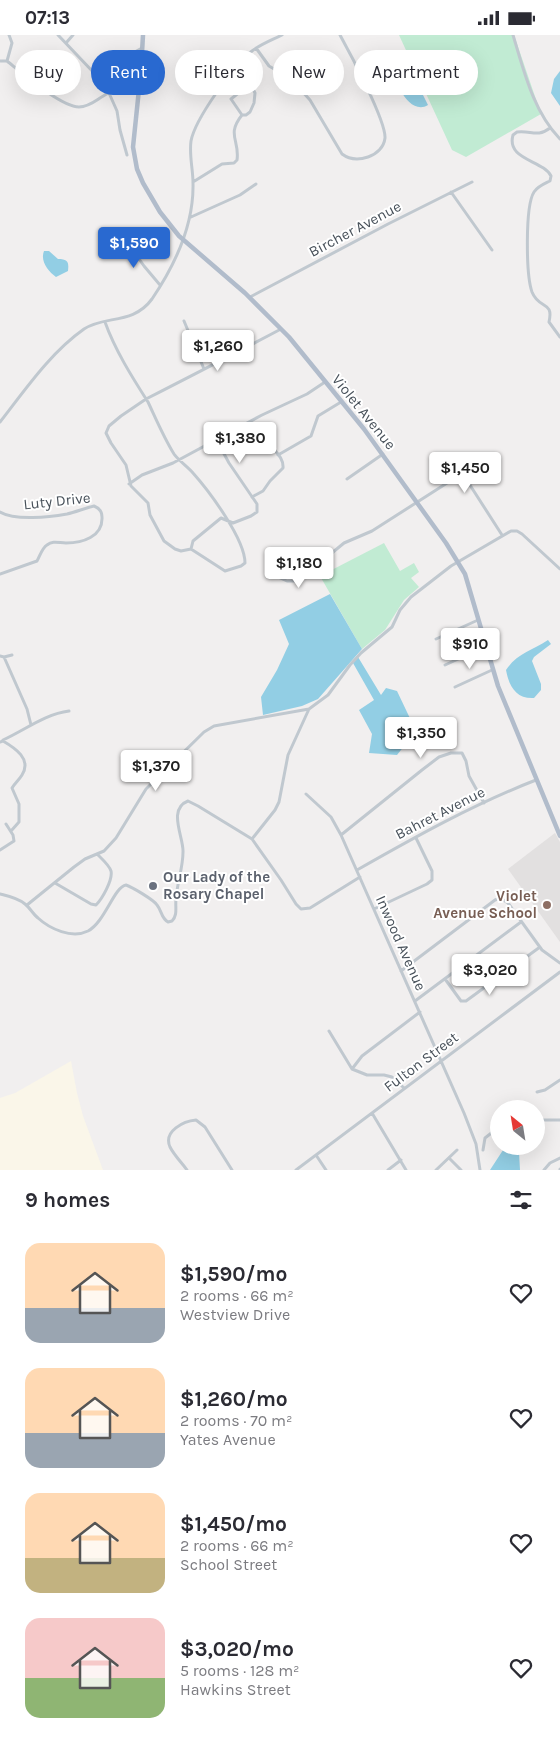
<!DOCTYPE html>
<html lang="en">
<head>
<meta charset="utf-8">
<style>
	:root { --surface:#fff; --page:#f7f7f7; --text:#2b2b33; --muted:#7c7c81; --accent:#2969d0 }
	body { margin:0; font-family:Karla,sans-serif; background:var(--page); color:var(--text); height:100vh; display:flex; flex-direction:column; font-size:19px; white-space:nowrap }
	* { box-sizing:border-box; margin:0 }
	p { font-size:16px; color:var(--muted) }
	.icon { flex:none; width:28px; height:28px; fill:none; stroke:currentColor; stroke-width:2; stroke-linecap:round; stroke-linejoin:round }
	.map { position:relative; height:1135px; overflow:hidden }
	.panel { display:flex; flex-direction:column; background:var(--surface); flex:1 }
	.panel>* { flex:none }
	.hud { position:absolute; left:15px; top:15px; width:530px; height:45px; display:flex; gap:10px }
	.needle { width:32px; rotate:330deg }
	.fabs { position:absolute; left:490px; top:1065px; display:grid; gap:10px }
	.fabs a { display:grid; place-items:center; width:55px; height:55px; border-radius:50%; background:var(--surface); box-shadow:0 5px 20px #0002; font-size:25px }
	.price { position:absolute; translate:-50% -42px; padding:0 11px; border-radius:5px; background:#fff; color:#222; font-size:16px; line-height:32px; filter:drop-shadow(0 1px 2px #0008) }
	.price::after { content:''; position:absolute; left:50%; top:30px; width:15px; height:11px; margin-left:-8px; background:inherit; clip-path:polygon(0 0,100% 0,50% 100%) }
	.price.selected { background:var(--accent); color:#fff }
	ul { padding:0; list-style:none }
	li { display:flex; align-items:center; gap:15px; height:125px; padding:0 25px }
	li span { display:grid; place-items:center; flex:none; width:140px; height:100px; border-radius:15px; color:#555 }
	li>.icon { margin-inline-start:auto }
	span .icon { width:60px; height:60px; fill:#fffc; stroke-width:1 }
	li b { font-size:21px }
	h2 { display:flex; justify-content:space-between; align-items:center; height:60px; padding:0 25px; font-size:21px }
	.pill { padding:0 18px; border-radius:22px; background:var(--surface); box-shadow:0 5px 20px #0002; font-size:18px; line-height:45px }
	.pill.selected { background:var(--accent); color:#fff }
	.status { display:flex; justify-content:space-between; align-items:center; height:35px; padding:0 25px; background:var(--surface); direction:ltr }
	.status svg { height:14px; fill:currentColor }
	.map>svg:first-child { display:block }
</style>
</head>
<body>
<div class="status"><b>07:13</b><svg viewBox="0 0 49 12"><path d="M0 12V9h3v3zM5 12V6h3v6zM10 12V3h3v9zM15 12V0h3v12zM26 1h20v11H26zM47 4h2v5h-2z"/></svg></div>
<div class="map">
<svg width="560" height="1135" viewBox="0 0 560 1135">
	<rect width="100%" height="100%" fill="#f1efef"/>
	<path fill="#faf6e9" d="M 71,1026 L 77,1058 L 83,1081 L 103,1135 L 0,1135 L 0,1063 L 15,1058 Z"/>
	<path fill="#e2e0e0" d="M 555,798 L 560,807 L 560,907 L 508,834 Z"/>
	<path fill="#c1ebd3" d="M 399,0 L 514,0 L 541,79 L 466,122 L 452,115 Z
		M 384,508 L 400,536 L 414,528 L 419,537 L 411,543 L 419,552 L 404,565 L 385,595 L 362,614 L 320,541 Z"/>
	<path fill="#92cee4" d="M 411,36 L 428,70 C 417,77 406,66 401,56 C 401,48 404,41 411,36 Z
		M 560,36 L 560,71 L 551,58 L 554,44 Z
		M 44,216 L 49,216 L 58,224 C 68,224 69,227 68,236 L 56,242 C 48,236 40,226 44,216 Z
		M 330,559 L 362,614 L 318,664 L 302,671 L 263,680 L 261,662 L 277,635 L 289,609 L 279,585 Z
		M 548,605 L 551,609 L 534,622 L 532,626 L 541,649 L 541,655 L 534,663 C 516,664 509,651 506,635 C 517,618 532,616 548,605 Z
		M 358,622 L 381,660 L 386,653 L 397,656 L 416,696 L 397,720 L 369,718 L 372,699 L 359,675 L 374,665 L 353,628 Z
		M 515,1111 L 519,1117 L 520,1135 L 490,1135 L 505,1112 Z"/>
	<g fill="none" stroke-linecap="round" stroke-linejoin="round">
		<path stroke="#c0c8cf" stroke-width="3" d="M 58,0 L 95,39 L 109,58 L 117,76 L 120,95 L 127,120
			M 513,0 C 524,36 533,76 560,104
			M 66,8 L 73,0
			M 256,13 L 269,31 L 291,44 L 310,65 L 342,119 C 350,125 359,125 368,122 C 377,119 384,112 385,103 C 386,86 350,18 340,0
			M 0,26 L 7,26 C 22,38 61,72 79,72 C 87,72 94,67 100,63 C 118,53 118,48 139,51
			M 7,26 L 12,8 L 9,0
			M 95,39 L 142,13
			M 246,52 L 253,54 L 255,58 L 254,68 L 250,77 L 246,80 L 242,80 L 231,64 Z
			M 550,93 C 537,103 531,95 517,97 L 513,100 C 506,125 543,125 551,141 L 550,146 C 544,149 538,151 534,157 C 525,171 526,240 532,257 C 539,275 554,265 549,287 L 560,302
			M 193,147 L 222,129 L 234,128 L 237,125 C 240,105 226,100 242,80
			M 451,157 L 492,215
			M 191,182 L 240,160 L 256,149
			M 125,204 L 144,231 L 160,250
			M 250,262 L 388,189 L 472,147
			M 184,286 L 204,334
			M 105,287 C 115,315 132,342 148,367 C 156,384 164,403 174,419 C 178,425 188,432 193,438 C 209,456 245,504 245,528 L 241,531 L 225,536 L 191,514 L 181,516 L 175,514 L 164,506 L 150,480 L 148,468 L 131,451 L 126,430 L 111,408 L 106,398 L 109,391 L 121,381 L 146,364 C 191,341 236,318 281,294
			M 0,387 C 25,355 50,318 84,294 C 105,280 133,290 152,264 C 175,230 194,189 193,148 C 193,134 189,120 191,106 C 195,84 234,30 252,16 C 261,9 272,5 282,0
			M 278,420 L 311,401 L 318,381 L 341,367
			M 347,444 L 383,419
			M 129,449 L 142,440 L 173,428 L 262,380 L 307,359 L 325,347
			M 252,462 L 263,456 L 270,446 L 283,433 C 284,421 272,415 267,405
			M 0,477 C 15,486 50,482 67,479 C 76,477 85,473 94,471 C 99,473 102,476 102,482 C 103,502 82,508 66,508 C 59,508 53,505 47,510 C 42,513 40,521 37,526 L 0,539
			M 191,514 L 193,506 L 221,483 L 233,488 L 251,481 L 257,477 L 257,469 L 229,428 L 216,404
			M 283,515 L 278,542 L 287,546 L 296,546 L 302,528 L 321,527 L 344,508 L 372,496 L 458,441 L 463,442 L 468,447 L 502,500
			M 436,604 L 478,585
			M 0,621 L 4,622 L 12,620
			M 4,622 L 27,674 L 31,690
			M 445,630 L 467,620 L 486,614
			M 455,652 L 492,635
			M 3,705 C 25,695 45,679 69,676
			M 0,707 L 3,706 C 15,713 32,724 22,740 C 19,745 15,748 12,753 L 19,769 L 19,787 L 11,796
			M 306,759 L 331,782 L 341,800 L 464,1078 L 476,1109 L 480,1135
			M 341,800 L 422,735 L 439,722 L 451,718 L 462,718 L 466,726 L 469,741 L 484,768
			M 252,804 L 275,775 L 279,767 L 288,720 L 309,674 L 328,660 L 350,630 L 361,618 L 392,592 L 400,575 L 411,562 L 451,531 L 511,496 L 517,496 L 522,499 L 560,534
			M 0,815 L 14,806 L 13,800 L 6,789
			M 357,835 C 415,802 474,769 536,745
			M 55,848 L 91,869 L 96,870 C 102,864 113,845 111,836 C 109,830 102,824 98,820
			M 0,859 C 8,861 18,863 25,869 C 30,873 33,879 38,883 C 50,894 72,904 88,896 C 105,887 114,852 126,850 C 132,852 154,865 157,870 C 162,876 161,883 168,887 L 172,886 C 178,880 175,872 176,864 C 177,848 183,833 183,817 C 184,803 167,774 188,766 L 198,771 L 252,804 L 281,845 L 296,869 L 301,874 L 310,873 L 360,842
			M 27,870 L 74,832 L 85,824 L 104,816 L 116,803 L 146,754 L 204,697 L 214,691 L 309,674
			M 374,874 L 427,849 L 432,845 L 432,836 L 416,803
			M 401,936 L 495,865 L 500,863 L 508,868 L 542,915 L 560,928
			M 445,944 L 461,966 L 466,966 L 540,912
			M 415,966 L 521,887
			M 329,996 L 352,1034 L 367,1040 L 384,1040 L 392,1042 L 404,1053
			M 352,1034 L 362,1021 L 420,977
			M 537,1057 L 545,1055 L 560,1045
			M 372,1078 L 406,1135
			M 536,1085 L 560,1085
			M 483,1115 L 485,1103 L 499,1092
			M 316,1120 L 326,1135
			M 449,1123 L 461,1135
			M 187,1135 C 182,1128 174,1120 170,1112 C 163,1096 184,1086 196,1085 L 205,1092 L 232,1135
			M 296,1135 L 560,937
			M 388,1135 L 401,1125
			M 436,1135 L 457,1115
			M 544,1135 L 550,1128 L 560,1123
			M 560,1135 L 560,1134"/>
		<path stroke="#b1bccb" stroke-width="4.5" d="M 143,0 L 141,35 L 133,112 L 137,134 L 143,148 L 160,177 L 179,201 L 245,258 L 289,302 L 364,394 L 446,508 L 465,539 L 498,651 L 560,801"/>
	</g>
	<circle fill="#6b7280" stroke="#fff" stroke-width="2" cx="153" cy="851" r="5"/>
	<circle fill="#8d6e63" stroke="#fff" stroke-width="2" cx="547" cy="870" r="5"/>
	<g text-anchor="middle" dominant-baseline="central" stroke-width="4" stroke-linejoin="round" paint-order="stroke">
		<g font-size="15" fill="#48515a" stroke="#fff">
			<text transform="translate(355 194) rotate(-28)">Bircher Avenue</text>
			<text transform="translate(364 377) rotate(51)">Violet Avenue</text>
			<text transform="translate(57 466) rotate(-6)">Luty Drive</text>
			<text transform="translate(440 778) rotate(-27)">Bahret Avenue</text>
			<text transform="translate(401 908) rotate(66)">Inwood Avenue</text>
			<text transform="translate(421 1027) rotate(-37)">Fulton Street</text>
		</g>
		<g font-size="15" font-weight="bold" fill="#5b616d" stroke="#fff" text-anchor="start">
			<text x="163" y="842">Our Lady of the<tspan x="163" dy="17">Rosary Chapel</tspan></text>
		</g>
		<g font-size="15" font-weight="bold" fill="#785e54" stroke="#fff" text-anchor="end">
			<text x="537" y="861">Violet<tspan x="537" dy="17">Avenue School</tspan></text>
		</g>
	</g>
</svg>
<div class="fabs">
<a><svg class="needle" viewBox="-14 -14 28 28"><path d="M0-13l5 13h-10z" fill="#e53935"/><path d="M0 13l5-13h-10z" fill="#7c7c81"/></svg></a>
</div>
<b class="price selected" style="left:134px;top:234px">$1,590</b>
<b class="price" style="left:218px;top:337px">$1,260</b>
<b class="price" style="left:240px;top:429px">$1,380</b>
<b class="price" style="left:465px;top:459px">$1,450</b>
<b class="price" style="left:299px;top:554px">$1,180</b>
<b class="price" style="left:470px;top:635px">$910</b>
<b class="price" style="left:421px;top:724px">$1,350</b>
<b class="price" style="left:156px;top:757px">$1,370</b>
<b class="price" style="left:490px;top:961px">$3,020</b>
<div class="hud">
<a class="pill">Buy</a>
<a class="pill selected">Rent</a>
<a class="pill">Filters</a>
<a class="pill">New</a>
<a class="pill">Apartment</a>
</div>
</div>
<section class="panel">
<h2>9 homes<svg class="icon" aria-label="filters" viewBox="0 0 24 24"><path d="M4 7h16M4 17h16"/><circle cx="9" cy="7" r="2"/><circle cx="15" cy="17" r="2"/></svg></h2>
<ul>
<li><span style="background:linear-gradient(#ffd9b3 65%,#9aa5b1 0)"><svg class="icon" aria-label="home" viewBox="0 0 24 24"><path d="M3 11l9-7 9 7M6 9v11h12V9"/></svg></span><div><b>$1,590/mo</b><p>2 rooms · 66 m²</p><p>Westview Drive</p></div><svg class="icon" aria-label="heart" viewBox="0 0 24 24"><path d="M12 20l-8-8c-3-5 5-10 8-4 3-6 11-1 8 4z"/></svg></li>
<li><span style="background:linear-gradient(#ffd9b3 65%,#9aa5b1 0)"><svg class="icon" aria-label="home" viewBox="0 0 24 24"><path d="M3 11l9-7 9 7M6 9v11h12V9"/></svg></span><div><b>$1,260/mo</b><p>2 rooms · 70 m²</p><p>Yates Avenue</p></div><svg class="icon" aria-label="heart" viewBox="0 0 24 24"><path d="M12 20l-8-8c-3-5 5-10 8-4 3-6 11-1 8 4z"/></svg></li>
<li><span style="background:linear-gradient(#ffd9b3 65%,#c2b280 0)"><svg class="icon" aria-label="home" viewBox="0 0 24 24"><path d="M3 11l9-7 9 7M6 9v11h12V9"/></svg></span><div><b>$1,450/mo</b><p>2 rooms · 66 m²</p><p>School Street</p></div><svg class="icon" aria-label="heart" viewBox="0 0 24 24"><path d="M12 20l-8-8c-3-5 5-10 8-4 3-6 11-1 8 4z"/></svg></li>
<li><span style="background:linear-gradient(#f6c9c9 60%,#8fb573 0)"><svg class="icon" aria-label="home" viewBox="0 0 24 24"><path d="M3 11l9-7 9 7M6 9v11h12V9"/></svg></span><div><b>$3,020/mo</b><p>5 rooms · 128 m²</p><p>Hawkins Street</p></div><svg class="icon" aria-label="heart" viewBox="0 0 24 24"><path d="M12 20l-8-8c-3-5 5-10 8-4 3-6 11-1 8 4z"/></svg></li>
</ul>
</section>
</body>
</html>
